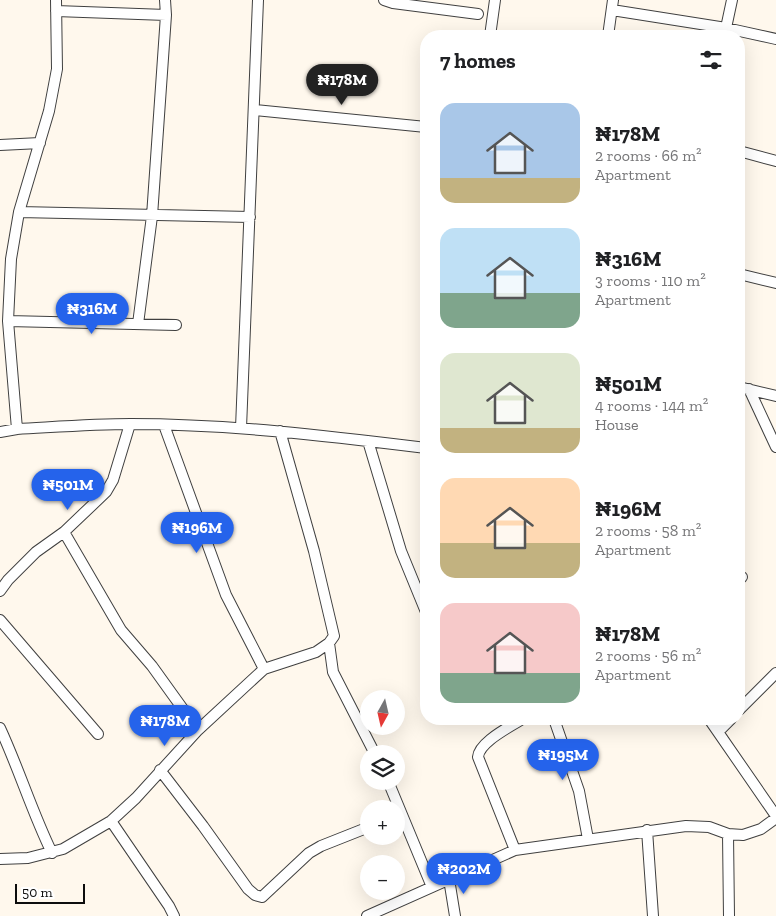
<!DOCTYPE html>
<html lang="en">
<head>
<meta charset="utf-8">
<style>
	:root { --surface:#fff; --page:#f2f2f2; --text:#202124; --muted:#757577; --accent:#2563eb }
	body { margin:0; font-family:"Zilla Slab",serif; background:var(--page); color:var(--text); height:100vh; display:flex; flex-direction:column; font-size:19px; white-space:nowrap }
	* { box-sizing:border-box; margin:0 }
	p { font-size:16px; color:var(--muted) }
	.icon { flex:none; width:28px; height:28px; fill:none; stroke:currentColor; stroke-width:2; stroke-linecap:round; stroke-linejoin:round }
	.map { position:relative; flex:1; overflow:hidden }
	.sheet { position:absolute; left:420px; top:30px; width:325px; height:695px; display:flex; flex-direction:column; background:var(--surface); border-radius:20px; box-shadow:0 5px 20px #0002 }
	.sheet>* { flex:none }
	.needle { width:32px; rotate:188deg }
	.tools { position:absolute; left:360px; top:690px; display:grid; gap:10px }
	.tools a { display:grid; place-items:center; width:45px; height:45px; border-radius:50%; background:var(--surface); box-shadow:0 5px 20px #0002; font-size:25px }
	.scale { position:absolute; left:15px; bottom:12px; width:70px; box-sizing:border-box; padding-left:5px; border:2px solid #0d0d0d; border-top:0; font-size:14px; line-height:18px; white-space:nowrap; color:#0d0d0d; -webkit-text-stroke:4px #fff; paint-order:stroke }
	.price { position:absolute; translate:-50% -42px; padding:0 11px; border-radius:18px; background:var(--accent); color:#fff; font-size:16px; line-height:32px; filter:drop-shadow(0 1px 2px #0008) }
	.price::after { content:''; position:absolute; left:50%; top:30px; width:15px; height:11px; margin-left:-8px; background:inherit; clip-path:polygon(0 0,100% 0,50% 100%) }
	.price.on { background:#222; color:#fff }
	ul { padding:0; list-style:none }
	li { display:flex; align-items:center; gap:15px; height:125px; padding:0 20px }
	li span { display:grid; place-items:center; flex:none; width:140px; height:100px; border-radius:15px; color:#555 }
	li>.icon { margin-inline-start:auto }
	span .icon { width:60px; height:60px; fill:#fffc; stroke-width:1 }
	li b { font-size:21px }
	h2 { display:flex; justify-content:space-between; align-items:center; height:60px; padding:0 20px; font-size:21px }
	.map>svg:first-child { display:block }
</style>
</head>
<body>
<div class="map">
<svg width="776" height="916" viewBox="0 0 776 916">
	<rect width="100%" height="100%" fill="#fff8ed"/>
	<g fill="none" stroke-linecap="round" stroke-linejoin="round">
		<defs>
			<path id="street" d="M 384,0 L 393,3 L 478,14
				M 612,10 L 726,28 L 776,39
				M 56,11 L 166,15
				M 726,28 L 732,0
				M 490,36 L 495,0
				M 608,36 L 613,0
				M 255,110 L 426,127
				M 0,145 L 40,143
				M 739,151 L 776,161
				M 19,212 L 250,217
				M 739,274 L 776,283
				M 8,321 L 176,325
				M 138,324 L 152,216 L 166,15 L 165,0
				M 739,387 L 776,396
				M 749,389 L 776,447
				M 164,425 L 226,595 L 264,669
				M 241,428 L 258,0
				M 17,429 L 8,321 L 11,259 L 19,212 L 49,111 L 57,69 L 56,0
				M 0,432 L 17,429 C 55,427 93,424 131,424 C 230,424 328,436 426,448
				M 368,441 L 401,551 L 426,612
				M 64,532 L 121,630 L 152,666 L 198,730
				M 739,580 L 742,577
				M 0,591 L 8,580 L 36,552 L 64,532 L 106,492 L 113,480 L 130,424
				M 0,620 L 98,734
				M 329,643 L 333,672 L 375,754
				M 739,710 L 776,673
				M 554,719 L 579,791 L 588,839
				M 709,719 L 776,816
				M 0,728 C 19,769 32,812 52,853
				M 718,732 L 731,719
				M 160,770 L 203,826 L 248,889 L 255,895 L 262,897 L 309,853 L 321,846 L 369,827
				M 388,781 L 432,887
				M 111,821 L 169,906 L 174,916
				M 647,830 L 653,916
				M 728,834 L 729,916
				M 515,850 L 478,757 C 479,742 510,727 522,719
				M 0,859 L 28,858 L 63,849 L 111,821 L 136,798 L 198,730 L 264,669 L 316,652 L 329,643 L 334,636 L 314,551 L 280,431
				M 449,879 L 455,916
				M 367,916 L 515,850 L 686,826 L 709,827 L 728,834 L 743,835 L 761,829 L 776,818"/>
		</defs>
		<use href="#street" stroke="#404040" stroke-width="12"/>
		<use href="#street" stroke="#fff" stroke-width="10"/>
	</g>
</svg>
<div class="tools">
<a><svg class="needle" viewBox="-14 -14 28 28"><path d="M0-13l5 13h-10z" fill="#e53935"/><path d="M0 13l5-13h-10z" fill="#757577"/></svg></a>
<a><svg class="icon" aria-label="layers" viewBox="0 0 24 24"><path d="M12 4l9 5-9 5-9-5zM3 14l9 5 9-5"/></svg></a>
<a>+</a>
<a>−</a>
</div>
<div class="scale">50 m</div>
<b class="price on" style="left:342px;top:106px">₦178M</b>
<b class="price" style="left:92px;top:335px">₦316M</b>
<b class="price" style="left:68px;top:511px">₦501M</b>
<b class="price" style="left:197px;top:554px">₦196M</b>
<b class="price" style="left:165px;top:747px">₦178M</b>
<b class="price" style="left:563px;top:781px">₦195M</b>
<b class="price" style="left:464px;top:895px">₦202M</b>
<section class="sheet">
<h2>7 homes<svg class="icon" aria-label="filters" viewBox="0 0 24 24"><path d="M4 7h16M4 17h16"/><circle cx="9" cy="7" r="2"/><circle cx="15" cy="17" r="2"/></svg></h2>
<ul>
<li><span style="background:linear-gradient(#a9c7e8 75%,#c2b280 0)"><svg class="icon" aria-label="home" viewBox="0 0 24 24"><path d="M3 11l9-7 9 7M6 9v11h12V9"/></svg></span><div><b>₦178M</b><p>2 rooms · 66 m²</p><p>Apartment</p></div></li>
<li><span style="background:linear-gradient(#bfe0f5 65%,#7fa58c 0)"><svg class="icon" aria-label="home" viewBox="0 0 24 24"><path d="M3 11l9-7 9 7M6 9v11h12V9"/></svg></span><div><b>₦316M</b><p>3 rooms · 110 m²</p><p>Apartment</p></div></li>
<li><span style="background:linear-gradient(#dfe7d0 75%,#c2b280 0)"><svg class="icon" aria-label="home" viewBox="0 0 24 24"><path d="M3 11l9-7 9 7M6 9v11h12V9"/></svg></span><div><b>₦501M</b><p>4 rooms · 144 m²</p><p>House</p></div></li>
<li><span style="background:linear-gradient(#ffd9b3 65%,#c2b280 0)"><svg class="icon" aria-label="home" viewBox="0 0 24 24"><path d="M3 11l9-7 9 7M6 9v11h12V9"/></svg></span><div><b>₦196M</b><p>2 rooms · 58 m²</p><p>Apartment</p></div></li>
<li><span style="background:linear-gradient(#f6c9c9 70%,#7fa58c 0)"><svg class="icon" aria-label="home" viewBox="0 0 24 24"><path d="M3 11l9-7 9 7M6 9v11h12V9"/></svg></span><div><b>₦178M</b><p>2 rooms · 56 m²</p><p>Apartment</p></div></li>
</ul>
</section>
</div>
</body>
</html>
